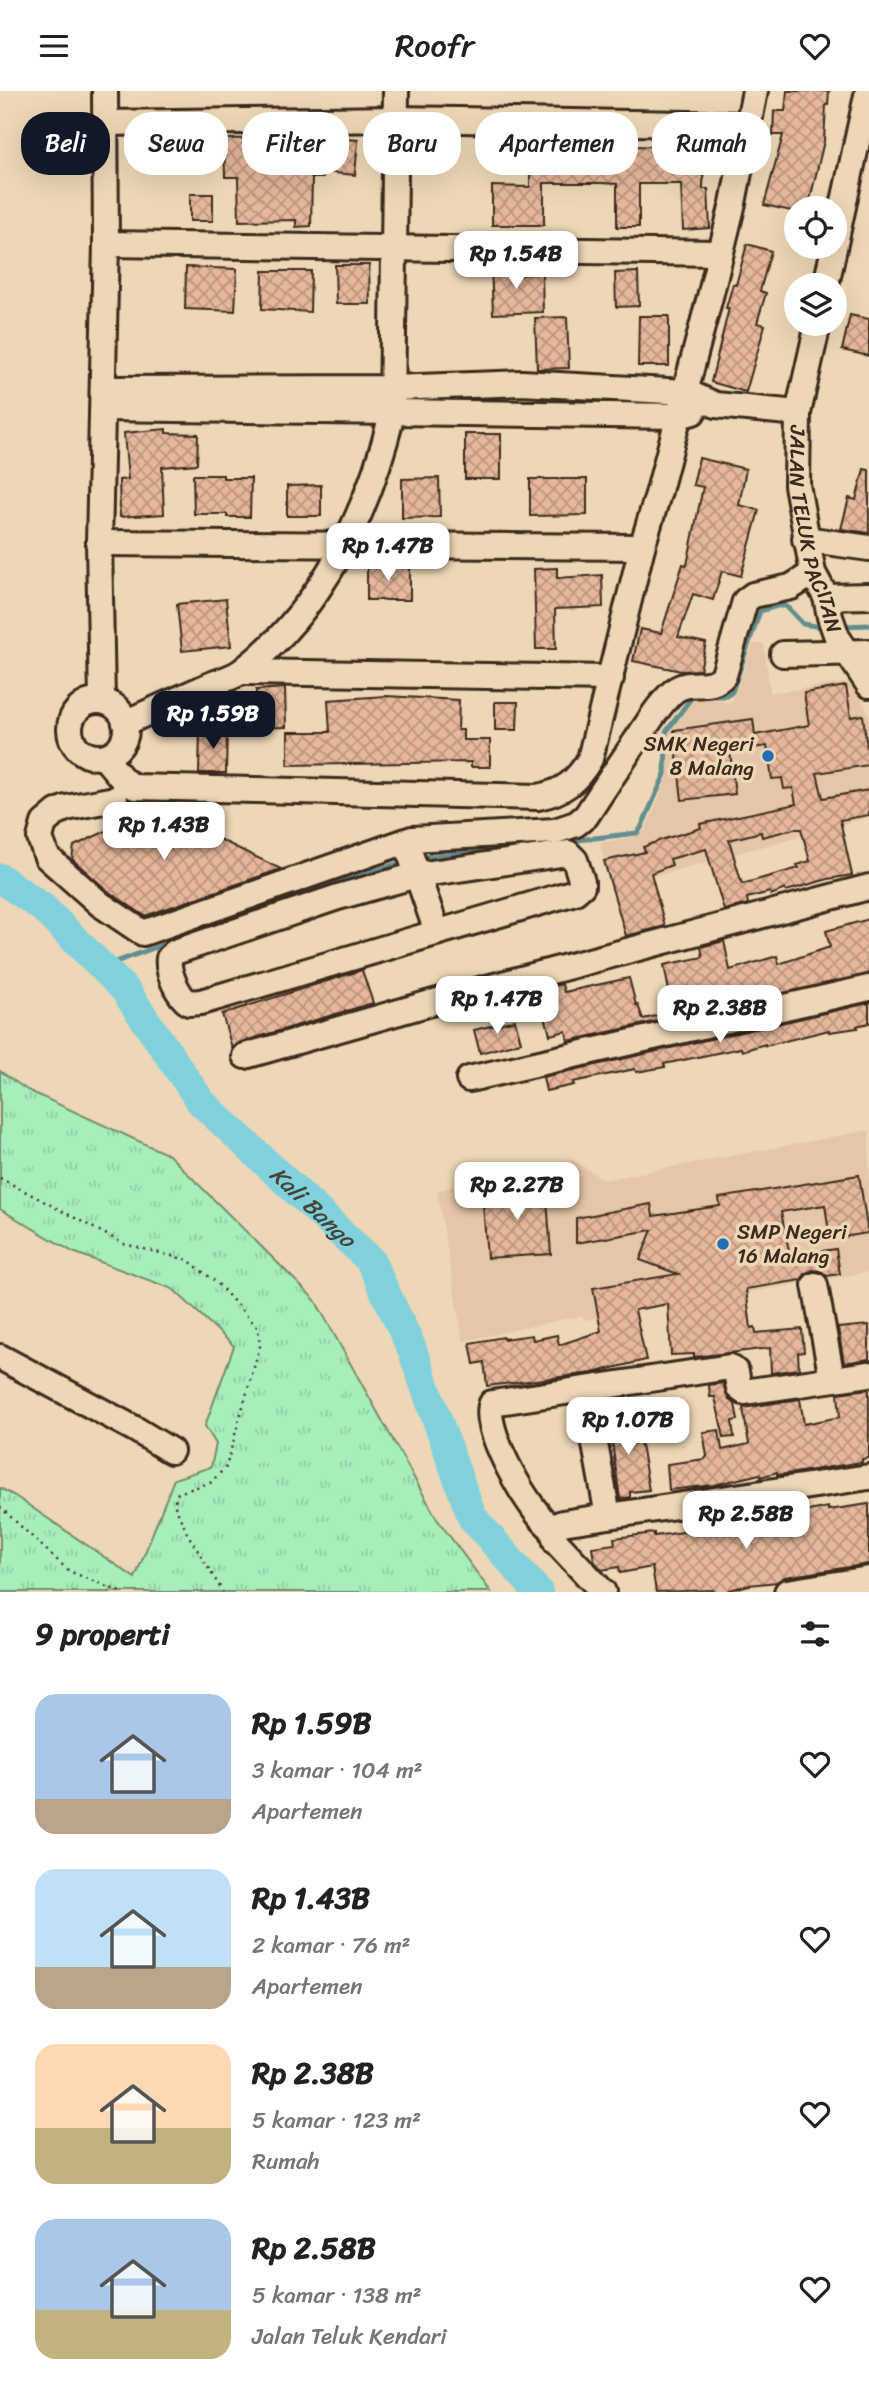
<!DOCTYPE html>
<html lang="id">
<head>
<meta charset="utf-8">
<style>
	:root { --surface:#fff; --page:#f2f2f2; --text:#222; --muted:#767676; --accent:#111827 }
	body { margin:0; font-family:Sriracha,sans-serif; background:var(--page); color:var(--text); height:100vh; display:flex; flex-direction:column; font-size:26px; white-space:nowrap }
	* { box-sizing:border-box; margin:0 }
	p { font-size:23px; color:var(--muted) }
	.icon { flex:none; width:38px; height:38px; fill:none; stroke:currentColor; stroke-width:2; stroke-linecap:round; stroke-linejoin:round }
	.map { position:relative; height:1501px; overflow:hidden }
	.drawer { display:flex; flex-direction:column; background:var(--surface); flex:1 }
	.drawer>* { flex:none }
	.guide { position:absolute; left:21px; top:21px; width:828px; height:63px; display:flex; gap:14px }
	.fabs { position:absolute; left:784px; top:105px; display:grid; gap:14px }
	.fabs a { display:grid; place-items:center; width:63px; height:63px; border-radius:50%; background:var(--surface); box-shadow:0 7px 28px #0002; font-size:35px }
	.price { position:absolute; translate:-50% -60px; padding:0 16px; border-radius:14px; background:#fff; color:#222; font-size:23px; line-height:46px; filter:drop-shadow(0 2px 4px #0008) }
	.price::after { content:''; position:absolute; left:50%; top:42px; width:21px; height:16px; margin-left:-10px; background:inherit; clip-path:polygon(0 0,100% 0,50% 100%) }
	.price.selected { background:var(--accent); color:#fff }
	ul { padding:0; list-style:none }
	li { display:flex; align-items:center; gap:21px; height:175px; padding:0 35px }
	li span { display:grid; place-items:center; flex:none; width:196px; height:140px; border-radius:21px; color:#555 }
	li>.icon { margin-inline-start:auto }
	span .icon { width:84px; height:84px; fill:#fffc; stroke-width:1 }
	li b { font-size:30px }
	h2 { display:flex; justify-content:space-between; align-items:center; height:84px; padding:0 35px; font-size:30px }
	.pill { padding:0 24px; border-radius:28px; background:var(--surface); box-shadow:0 7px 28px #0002; font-size:24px; line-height:63px }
	.pill.selected { background:var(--accent); color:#fff }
	header { display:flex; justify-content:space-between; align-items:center; height:91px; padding:0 35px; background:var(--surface); font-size:32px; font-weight:600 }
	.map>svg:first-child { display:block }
</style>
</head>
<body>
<header><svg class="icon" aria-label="menu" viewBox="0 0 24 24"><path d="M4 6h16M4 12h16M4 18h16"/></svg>Roofr<svg class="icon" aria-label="heart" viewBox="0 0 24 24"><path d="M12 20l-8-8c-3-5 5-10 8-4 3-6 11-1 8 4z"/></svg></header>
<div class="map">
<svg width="869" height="1501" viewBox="0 0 869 1501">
	<defs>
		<pattern id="grass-tufts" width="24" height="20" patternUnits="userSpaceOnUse" patternTransform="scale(1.75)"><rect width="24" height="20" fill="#a7eeba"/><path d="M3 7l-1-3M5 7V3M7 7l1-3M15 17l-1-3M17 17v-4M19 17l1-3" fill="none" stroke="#91cc9f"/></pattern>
		<pattern id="building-cross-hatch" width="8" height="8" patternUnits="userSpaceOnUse" patternTransform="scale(1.75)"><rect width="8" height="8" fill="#e6b79b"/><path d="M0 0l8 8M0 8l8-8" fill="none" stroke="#bc957e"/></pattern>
	</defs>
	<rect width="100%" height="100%" fill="#edd7b6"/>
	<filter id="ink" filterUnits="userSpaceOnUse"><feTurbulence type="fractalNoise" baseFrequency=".0143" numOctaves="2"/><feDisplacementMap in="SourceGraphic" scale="14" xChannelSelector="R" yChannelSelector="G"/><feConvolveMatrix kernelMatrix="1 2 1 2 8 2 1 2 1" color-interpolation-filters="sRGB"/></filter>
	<g filter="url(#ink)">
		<path fill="#e4c6a8" d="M 753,553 L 764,553 L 770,602 L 852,591 L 869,623 L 869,726 L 611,797 L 600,752 L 635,746 L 646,738 L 667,687 L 668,643 L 695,608 L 706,607 L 728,612 L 733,609 Z
			M 869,1039 L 869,1181 L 583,1229 L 583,1224 L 463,1250 L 437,1099 L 571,1068 L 604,1089 Z"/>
		<path fill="url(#grass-tufts)" stroke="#718c6c" stroke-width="2" d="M 0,980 L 27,999 L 169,1064 L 315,1209 L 437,1428 L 491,1501 L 0,1501 L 0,1397 L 15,1405 L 135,1487 L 174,1388 L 211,1376 L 216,1353 L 205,1335 L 234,1255 L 173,1198 L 73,1161 L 0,1118 Z"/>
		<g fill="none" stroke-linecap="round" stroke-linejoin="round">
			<path stroke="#648e8f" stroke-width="5" d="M 841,535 L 869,534
				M 709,605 L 727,605 L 732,601 L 760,520 L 777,515 L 786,515 L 803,533 L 828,537
				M 561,751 L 637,742 L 641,737 L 665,683 L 666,641 L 692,606 L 699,605
				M 425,766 L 544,753
				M 198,840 L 318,796 L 401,772
				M 102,876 L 173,850"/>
			<path stroke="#80d1db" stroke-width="30" id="s1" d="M 0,787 L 43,817 L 125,899 L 201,1011 L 370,1169 L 411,1256 L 472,1426 L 538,1501"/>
		</g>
		<path fill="url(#building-cross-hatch)" stroke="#3b2a1e" stroke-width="2" fill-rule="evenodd" d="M 787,0 L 829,0 L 828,14 L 826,14 L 824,50 L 808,117 L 796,117 L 796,121 L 764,114 L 783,44 L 773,44 L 774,20 L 785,20 Z
			M 321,46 L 358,49 L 355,84 L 323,81 L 323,87 L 312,87 L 311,135 L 296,136 L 296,129 L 239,130 L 238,86 L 225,86 L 224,48 Z
			M 530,54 L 704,56 L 703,98 L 708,98 L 710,137 L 683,139 L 681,93 L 639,93 L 639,136 L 617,136 L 617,93 L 602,92 L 544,92 L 544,134 L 492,134 L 492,95 L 530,96 Z
			M 190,103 L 213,103 L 213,130 L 190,130 Z
			M 747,153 L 771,160 L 760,200 L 766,202 L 757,232 L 765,234 L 746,301 L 711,291 L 729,217 L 726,217 L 733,193 L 736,194 Z
			M 335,174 L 369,174 L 370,213 L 336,213 Z
			M 516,174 L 517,184 L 542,182 L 543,221 L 493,223 L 491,175 Z
			M 186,176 L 237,178 L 235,220 L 185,218 Z
			M 263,180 L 311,180 L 310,221 L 262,218 Z
			M 638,181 L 639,215 L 616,216 L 615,182 Z
			M 850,224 L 869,228 L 869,265 L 842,259 Z
			M 639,225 L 669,225 L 669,275 L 638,275 Z
			M 567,226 L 569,277 L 537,278 L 535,227 Z
			M 166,338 L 166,342 L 198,343 L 197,373 L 162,376 L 164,423 L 120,426 L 119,389 L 128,388 L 124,342 Z
			M 465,343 L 501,343 L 501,388 L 465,388 Z
			M 699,367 L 746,378 L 739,414 L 759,419 L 741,485 L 722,480 L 713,509 L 693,503 L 678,546 L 706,552 L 700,579 L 681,580 L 633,570 L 640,538 L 661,542 L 683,473 L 687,474 L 703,396 L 693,394 Z
			M 864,378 L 869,379 L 869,442 L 841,438 L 849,407 L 856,409 Z
			M 193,384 L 223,384 L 223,387 L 251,387 L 250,426 L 227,426 L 227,423 L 194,423 Z
			M 439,387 L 440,426 L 402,427 L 402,388 Z
			M 530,388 L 587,388 L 587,424 L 530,425 Z
			M 321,394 L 321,425 L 287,425 L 287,395 Z
			M 367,474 L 410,474 L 410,509 L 367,509 Z
			M 557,477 L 557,487 L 602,484 L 603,516 L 555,518 L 556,558 L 536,558 L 534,478 Z
			M 226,508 L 231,555 L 182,560 L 177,513 Z
			M 846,595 L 851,626 L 863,624 L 869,674 L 817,682 L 823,707 L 869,699 L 869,724 L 840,729 L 852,784 L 828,788 L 786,800 L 785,798 L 771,804 L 770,801 L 747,807 L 748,813 L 724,819 L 706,758 L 670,768 L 672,774 L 651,782 L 665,835 L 626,845 L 604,770 L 645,761 L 643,756 L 664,748 L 701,737 L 700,733 L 796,713 L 793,697 L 784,698 L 782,687 L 772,688 L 767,655 L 730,660 L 735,703 L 682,709 L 674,639 L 753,628 L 755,644 L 809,634 L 804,602 ZM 794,738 L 801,738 L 810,770 L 797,774 L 799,777 L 742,793 L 729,749 L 761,741 L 762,746 Z
			M 285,597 L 286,636 L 257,637 L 256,599 Z
			M 386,605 L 459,609 L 458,639 L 463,639 L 463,649 L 490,649 L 490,676 L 471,676 L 471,671 L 288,674 L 288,641 L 330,641 L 328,609 Z
			M 495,611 L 518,611 L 517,639 L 495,639 Z
			M 200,638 L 227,638 L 226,682 L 199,682 Z
			M 155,717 L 281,778 L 145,825 L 109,801 L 72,768 L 74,755 Z
			M 869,828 L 869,883 L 568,950 L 566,940 L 550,944 L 538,899 L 562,893 L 564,901 L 629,887 L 636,914 L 638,914 L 643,928 L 673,921 L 664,874 L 703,866 L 701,856 L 724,850 L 730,879 L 777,865 L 779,873 L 830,856 L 826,840 Z
			M 362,879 L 373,912 L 241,951 L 232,957 L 222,923 Z
			M 869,912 L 869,932 L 857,935 L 858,937 L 829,941 L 829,939 L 765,955 L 765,953 L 742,960 L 741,957 L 664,973 L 665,976 L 636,981 L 635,978 L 573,991 L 574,994 L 546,1000 L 543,986 Z
			M 515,929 L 521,951 L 480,962 L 474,939 Z
			M 859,1084 L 868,1142 L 830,1148 L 825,1114 L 781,1121 L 790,1165 L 836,1158 L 840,1183 L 827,1185 L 821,1180 L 813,1179 L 806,1182 L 801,1189 L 746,1198 L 751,1237 L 755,1236 L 756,1242 L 802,1238 L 804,1261 L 798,1262 L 799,1278 L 771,1282 L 770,1257 L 694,1266 L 694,1263 L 671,1264 L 668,1213 L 635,1219 L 646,1269 L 592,1282 L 487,1295 L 484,1271 L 474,1273 L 470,1252 L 503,1246 L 504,1248 L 532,1244 L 533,1249 L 557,1244 L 559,1254 L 601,1240 L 593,1197 L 678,1183 L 640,1169 L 652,1139 L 576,1152 L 576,1127 L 651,1113 L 653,1125 L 720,1115 L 719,1107 Z
			M 546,1094 L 551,1163 L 487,1167 L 482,1099 Z
			M 869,1234 L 869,1268 L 844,1272 L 838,1237 Z
			M 723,1292 L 729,1309 L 735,1313 L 738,1329 L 732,1330 L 734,1346 L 724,1347 L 715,1306 L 710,1306 L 709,1294 Z
			M 869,1298 L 869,1367 L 862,1368 L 862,1371 L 794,1382 L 777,1384 L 777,1381 L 761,1386 L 760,1383 L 714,1394 L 669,1399 L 667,1373 L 705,1368 L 707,1365 L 703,1341 L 719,1339 L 722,1359 L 749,1353 L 743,1317 L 800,1308 L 804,1333 L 840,1326 L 838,1302 Z
			M 636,1325 L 649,1399 L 630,1401 L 630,1406 L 620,1408 L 609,1330 Z
			M 869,1413 L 869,1473 L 785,1486 L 777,1491 L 749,1494 L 729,1499 L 730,1501 L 713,1501 L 713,1499 L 656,1501 L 652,1476 L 620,1482 L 619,1476 L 602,1479 L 594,1470 L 592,1456 L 615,1453 L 614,1447 L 654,1442 L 654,1445 L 764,1430 L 763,1422 L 778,1419 L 779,1426 L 828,1416 L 828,1419 Z"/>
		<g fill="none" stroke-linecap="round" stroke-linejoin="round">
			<defs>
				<g id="minor">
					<path d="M 105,32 L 397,28 L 747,34"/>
					<path d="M 106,153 L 720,162"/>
					<path d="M 826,194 L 868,0"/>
					<path id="s2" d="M 818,233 L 798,322 L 797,394 L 813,482 L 826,506 L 830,526 L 837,546 L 869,594"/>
					<path d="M 103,298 L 392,297 L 522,292 L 686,301 L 716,314 L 798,322"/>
					<path d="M 103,317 L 679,325 L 693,321"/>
					<path d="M 805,448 L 869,457"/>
					<path d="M 99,452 L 642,456"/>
					<path d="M 826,506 L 869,505"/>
					<path d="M 783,563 L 869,561"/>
					<path d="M 241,581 L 611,587"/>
					<circle cx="98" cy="638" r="28"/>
					<path d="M 102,610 L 99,452 L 106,153 L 105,0"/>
					<path d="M 125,632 C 153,619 181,607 208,595 C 219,590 233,587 242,580 C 323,518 369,419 392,323 L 396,0"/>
					<path d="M 104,666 L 124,690 L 135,696 L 538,706 C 564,701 577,690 590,668 L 642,456 L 659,400 L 711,202 L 733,112 L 755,0"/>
					<path d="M 115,708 L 66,717 L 57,721 L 44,732 L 40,747 L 47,766 L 100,813 L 143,842 L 412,748 L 555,740 L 576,733 L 586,725 C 603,699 620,673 638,647 C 649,631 659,613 674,600 C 690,587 710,601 724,584 L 745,510 L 753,504 L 791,496 L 813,482"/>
					<path d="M 406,751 L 437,841"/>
					<path d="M 568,762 L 575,769 L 582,791 L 582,795 L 575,801 L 201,911 L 189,912 C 178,905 167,881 169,867 L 175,861 L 338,806 L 417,784 Z"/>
					<path d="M 245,965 L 434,911 L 869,796"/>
					<path d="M 469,988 L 869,897"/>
					<path d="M 815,1194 L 832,1288"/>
					<path d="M 0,1266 L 135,1338 L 171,1360"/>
					<path d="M 585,1298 L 608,1425"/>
					<path d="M 554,1439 C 532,1426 480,1336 492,1312 L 730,1276 L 736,1281 L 739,1297 L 744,1301 L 869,1283"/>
					<path d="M 603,1501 L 556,1451 L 554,1444 L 556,1435 L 562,1432 L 869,1386"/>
					<path d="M 787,1501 L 869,1488"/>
				</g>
			</defs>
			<use href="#minor" stroke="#3b2a1e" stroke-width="30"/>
			<path stroke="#3b2a1e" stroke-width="2.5" stroke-dasharray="2 5" stroke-linecap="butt" d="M 0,1087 L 124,1153 L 188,1169 L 217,1192 L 258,1237 L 260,1255 L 226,1376 L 210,1392 L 178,1402 L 174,1413 L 187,1442 L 223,1501
				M 0,1416 L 69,1480 L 120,1501"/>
			<use href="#minor" stroke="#edd7b6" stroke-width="24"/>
		</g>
	</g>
	<g fill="#1f6fb2" stroke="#edd7b6" stroke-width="2.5">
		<circle cx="768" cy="665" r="7"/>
		<circle cx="723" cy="1153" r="7"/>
	</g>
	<g text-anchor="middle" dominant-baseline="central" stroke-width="7" stroke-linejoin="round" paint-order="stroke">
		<g font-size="21" fill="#3b2a1e" stroke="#edd7b6">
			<text stroke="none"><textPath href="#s2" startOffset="210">JALAN TELUK PACITAN</textPath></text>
		</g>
		<g font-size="21" fill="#3b2a1e" stroke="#edd7b6" text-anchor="end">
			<text x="754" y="653">SMK Negeri<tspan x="754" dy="24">8 Malang</tspan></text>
			<text x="737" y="1141" text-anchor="start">SMP Negeri<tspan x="737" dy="24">16 Malang</tspan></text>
		</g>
		<g font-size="23" font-style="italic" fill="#45433a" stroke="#edd7b6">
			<text stroke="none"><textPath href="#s1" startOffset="457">Kali Bango</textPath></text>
		</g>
	</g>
</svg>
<div class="fabs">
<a><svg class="icon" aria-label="locate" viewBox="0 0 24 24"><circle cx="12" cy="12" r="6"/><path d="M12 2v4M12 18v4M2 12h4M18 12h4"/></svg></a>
<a><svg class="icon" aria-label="layers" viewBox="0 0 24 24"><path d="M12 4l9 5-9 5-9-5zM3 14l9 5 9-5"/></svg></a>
</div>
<b class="price" style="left:516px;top:200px">Rp 1.54B</b>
<b class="price" style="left:388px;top:492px">Rp 1.47B</b>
<b class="price selected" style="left:213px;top:660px">Rp 1.59B</b>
<b class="price" style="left:164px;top:771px">Rp 1.43B</b>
<b class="price" style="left:497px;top:945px">Rp 1.47B</b>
<b class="price" style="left:720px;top:954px">Rp 2.38B</b>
<b class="price" style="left:517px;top:1131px">Rp 2.27B</b>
<b class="price" style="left:628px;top:1366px">Rp 1.07B</b>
<b class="price" style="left:746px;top:1460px">Rp 2.58B</b>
<div class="guide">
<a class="pill selected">Beli</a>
<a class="pill">Sewa</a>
<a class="pill">Filter</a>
<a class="pill">Baru</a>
<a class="pill">Apartemen</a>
<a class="pill">Rumah</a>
</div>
</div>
<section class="drawer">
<h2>9 properti<svg class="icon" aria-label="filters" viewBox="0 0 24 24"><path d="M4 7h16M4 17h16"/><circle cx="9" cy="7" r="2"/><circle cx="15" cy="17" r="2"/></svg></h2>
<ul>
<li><span style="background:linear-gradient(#a9c7e8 75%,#b9a48a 0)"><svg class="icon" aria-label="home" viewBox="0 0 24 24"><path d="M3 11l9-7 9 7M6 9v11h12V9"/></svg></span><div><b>Rp 1.59B</b><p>3 kamar · 104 m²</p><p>Apartemen</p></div><svg class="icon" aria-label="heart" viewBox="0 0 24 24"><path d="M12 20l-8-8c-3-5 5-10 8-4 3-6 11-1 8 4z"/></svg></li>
<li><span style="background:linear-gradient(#bfe0f5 70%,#b9a48a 0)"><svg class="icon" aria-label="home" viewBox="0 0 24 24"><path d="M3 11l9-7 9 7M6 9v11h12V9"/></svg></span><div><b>Rp 1.43B</b><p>2 kamar · 76 m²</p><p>Apartemen</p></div><svg class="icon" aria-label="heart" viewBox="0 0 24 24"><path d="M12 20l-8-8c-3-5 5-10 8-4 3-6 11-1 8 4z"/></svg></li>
<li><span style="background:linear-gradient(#ffd9b3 60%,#c2b280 0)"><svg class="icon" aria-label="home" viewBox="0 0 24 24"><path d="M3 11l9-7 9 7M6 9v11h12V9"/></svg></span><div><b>Rp 2.38B</b><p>5 kamar · 123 m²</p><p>Rumah</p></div><svg class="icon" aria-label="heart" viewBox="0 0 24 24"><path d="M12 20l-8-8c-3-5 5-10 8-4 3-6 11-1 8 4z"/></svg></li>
<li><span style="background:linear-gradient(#a9c7e8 65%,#c2b280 0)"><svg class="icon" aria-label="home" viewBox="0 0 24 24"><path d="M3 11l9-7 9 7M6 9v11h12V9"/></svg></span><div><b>Rp 2.58B</b><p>5 kamar · 138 m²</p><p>Jalan Teluk Kendari</p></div><svg class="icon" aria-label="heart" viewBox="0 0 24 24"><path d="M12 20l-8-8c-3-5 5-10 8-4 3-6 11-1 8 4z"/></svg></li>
</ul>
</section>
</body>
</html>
